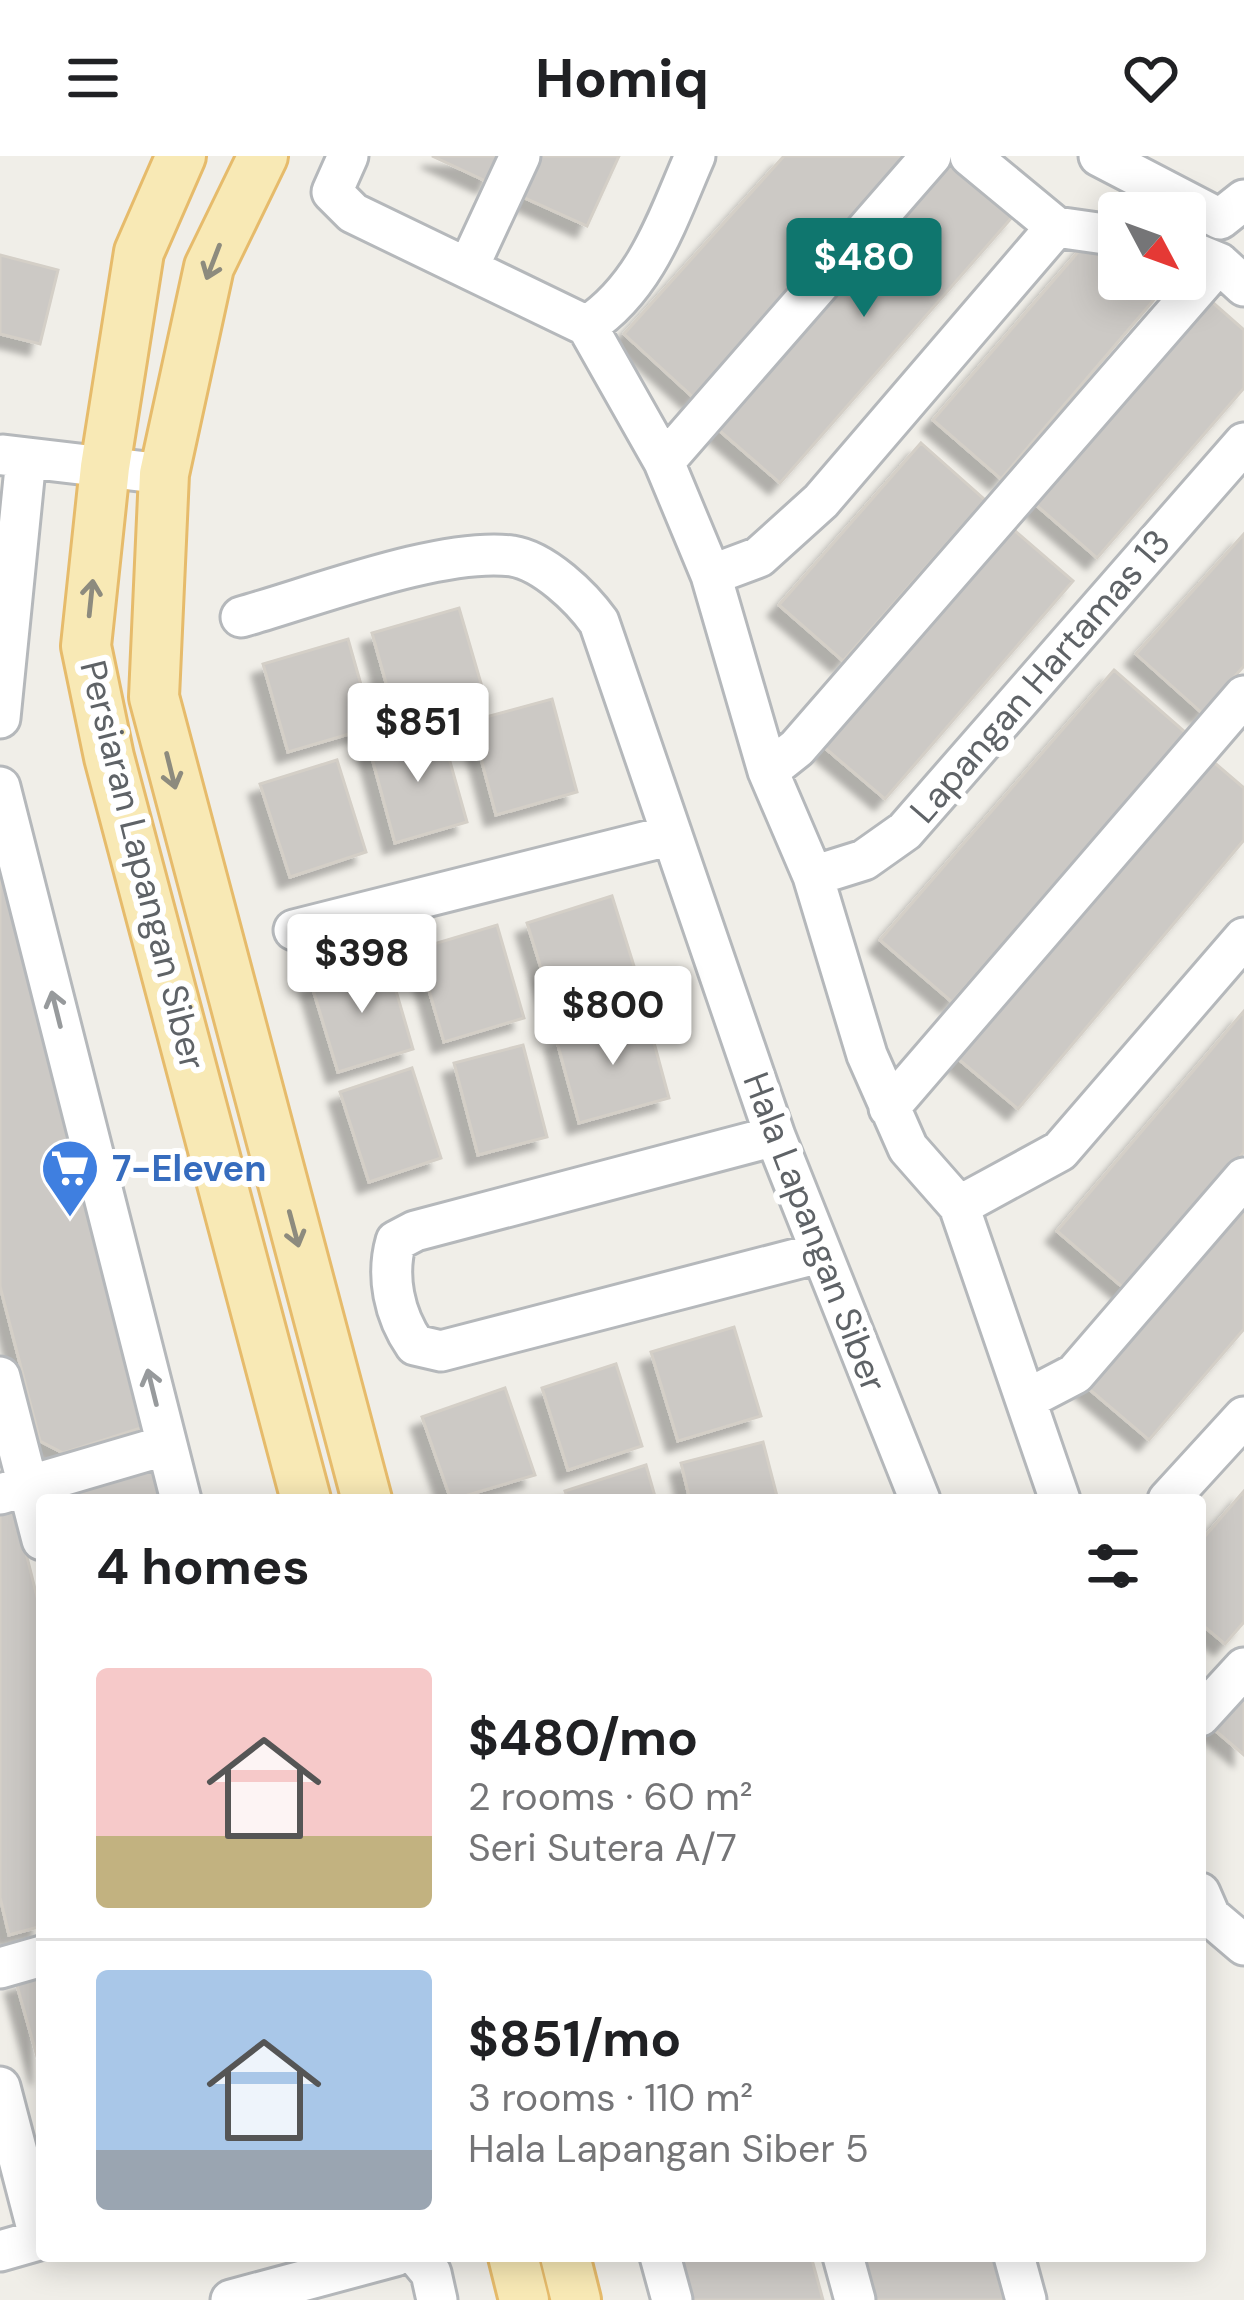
<!DOCTYPE html>
<html lang="en">
<head>
<meta charset="utf-8">
<style>
	:root { --surface:#fff; --page:#f2f2f2; --text:#202124; --muted:#757577; --line:#e0e0e0; --accent:#0f766e }
	body { margin:0; font-family:"DM Sans",sans-serif; background:var(--page); color:var(--text); height:100vh; display:flex; flex-direction:column; font-size:45px; white-space:nowrap }
	* { box-sizing:border-box; margin:0 }
	p { font-size:39px; color:var(--muted) }
	.icon { flex:none; width:66px; height:66px; fill:none; stroke:currentColor; stroke-width:2; stroke-linecap:round; stroke-linejoin:round }
	.map { position:relative; flex:1; overflow:hidden }
	.side { position:absolute; left:36px; top:1338px; width:1170px; height:768px; display:flex; flex-direction:column; background:var(--surface); border-radius:12px; box-shadow:0 6px 30px #0003 }
	.side>* { flex:none }
	.needle { width:78px; rotate:131deg }
	.tools { position:absolute; left:1098px; top:36px; display:grid; gap:24px }
	.tools a { display:grid; place-items:center; width:108px; height:108px; border-radius:12px; background:var(--surface); box-shadow:0 6px 30px #0003; font-size:60px }
	.price { position:absolute; translate:-50% -102px; padding:0 27px; border-radius:12px; background:#fff; color:#222; font-size:39px; line-height:78px; filter:drop-shadow(0 3px 6px #0008) }
	.price::after { content:''; position:absolute; left:50%; top:72px; width:36px; height:27px; margin-left:-18px; background:inherit; clip-path:polygon(0 0,100% 0,50% 100%) }
	.price.on { background:var(--accent); color:#fff }
	ul { padding:0; list-style:none }
	li { display:flex; align-items:center; gap:36px; height:300px; padding:0 60px }
	li+li { border-top:3px solid var(--line) }
	li span { display:grid; place-items:center; flex:none; width:336px; height:240px; border-radius:12px; color:#555 }
	li>.icon { margin-inline-start:auto }
	span .icon { width:144px; height:144px; fill:#fffc; stroke-width:1 }
	li b { font-size:51px }
	h2 { display:flex; justify-content:space-between; align-items:center; height:144px; padding:0 60px; font-size:51px }
	header { display:flex; justify-content:space-between; align-items:center; height:156px; padding:0 60px; background:var(--surface); font-size:54px; font-weight:800 }
	.map>svg:first-child { display:block }
</style>
</head>
<body>
<header><svg class="icon" aria-label="menu" viewBox="0 0 24 24"><path d="M4 6h16M4 12h16M4 18h16"/></svg>Homiq<svg class="icon" aria-label="heart" viewBox="0 0 24 24"><path d="M12 20l-8-8c-3-5 5-10 8-4 3-6 11-1 8 4z"/></svg></header>
<div class="map">
<svg width="1244" height="2144" viewBox="0 0 1244 2144">
	<defs>
		<filter id="shadow"><feDropShadow dx="-11" dy="11" stdDeviation="3" flood-color="#0004"/></filter>
	</defs>
	<rect width="100%" height="100%" fill="#f0eee8"/>
	<path fill="#ccc9c5" stroke="#d4cfc7" stroke-width="3" filter="url(#shadow)" d="M 432,0 L 500,0 L 488,26 Z
		M 523,0 L 619,0 L 587,70 L 507,34 Z
		M 784,0 L 912,0 L 694,242 L 624,178 Z
		M 948,1 L 1014,59 L 780,327 L 713,269 Z
		M 1091,81 L 1119,106 L 1119,123 L 1139,123 L 1158,139 L 1001,323 L 933,264 Z
		M 0,99 L 58,114 L 40,188 L 0,178 Z
		M 1211,145 L 1244,174 L 1244,232 L 1097,402 L 1035,348 Z
		M 921,287 L 985,344 L 843,505 L 779,449 Z
		M 1006,367 L 1073,425 L 885,643 L 818,586 Z
		M 1244,378 L 1244,510 L 1202,557 L 1136,498 Z
		M 459,452 L 485,541 L 397,566 L 372,477 Z
		M 348,483 L 373,571 L 288,596 L 263,508 Z
		M 1114,514 L 1186,577 L 952,846 L 880,784 Z
		M 552,543 L 577,636 L 496,659 L 471,565 Z
		M 440,570 L 467,666 L 395,687 L 369,591 Z
		M 1203,597 L 1244,632 L 1244,684 L 1018,953 L 950,896 Z
		M 337,604 L 366,696 L 290,721 L 260,628 Z
		M 0,695 L 141,1272 L 63,1297 L 40,1285 L 0,1130 Z
		M 612,740 L 639,826 L 554,854 L 527,767 Z
		M 497,769 L 524,862 L 444,886 L 417,793 Z
		M 387,804 L 413,893 L 338,916 L 311,827 Z
		M 1244,855 L 1244,996 L 1127,1135 L 1057,1075 Z
		M 646,857 L 669,942 L 579,967 L 556,882 Z
		M 523,889 L 547,981 L 478,999 L 454,907 Z
		M 412,912 L 441,1002 L 369,1026 L 340,936 Z
		M 1244,1037 L 1244,1173 L 1149,1284 L 1082,1227 Z
		M 734,1171 L 761,1260 L 678,1285 L 651,1196 Z
		M 616,1208 L 642,1290 L 568,1314 L 542,1232 Z
		M 505,1232 L 535,1319 L 451,1344 L 422,1261 Z
		M 763,1286 L 778,1344 L 690,1344 L 681,1307 Z
		M 646,1309 L 656,1344 L 568,1344 L 565,1335 Z
		M 156,1310 L 165,1344 L 56,1344 L 54,1338 Z
		M 1244,1335 L 1244,1466 L 1225,1488 L 1200,1467 L 1200,1386 Z
		M 14,1349 L 42,1461 L 42,1770 L 9,1779 L 0,1741 L 0,1353 Z
		M 1244,1530 L 1244,1599 L 1210,1570 Z
		M 42,1820 L 42,1918 L 16,1826 Z
		M 678,2100 L 811,2100 L 823,2144 L 689,2144 Z
		M 865,2100 L 993,2100 L 1004,2144 L 876,2144 Z"/>
	<g fill="none" stroke-linecap="round" stroke-linejoin="round">
		<defs>
			<path id="minor" d="M 348,0 L 332,36 L 353,57 L 587,170 L 664,306 L 711,419 L 768,615 L 813,720 L 867,899 L 908,992 L 959,1050 L 1060,1344
				M 970,0 L 1056,71 L 1119,80
				M 1099,0 L 1220,63 L 1244,44
				M 1185,93 L 1219,107 L 1244,130
				M 468,112 L 520,0
				M 587,170 C 647,130 667,64 695,0
				M 3,299 L 164,318
				M 664,306 L 931,0
				M 711,419 L 759,401 L 821,345 L 1056,71
				M 241,461 C 313,441 441,391 512,400 C 544,405 581,441 599,466 L 775,980 L 920,1344
				M 0,562 L 26,302
				M 768,615 L 797,592 L 1219,107
				M 0,631 L 181,1344
				M 813,720 L 864,704 L 905,675 L 1244,287
				M 294,774 L 672,679
				M 889,952 L 1244,540
				M 775,980 L 415,1075 L 396,1085 C 386,1120 394,1159 415,1189 L 441,1195 L 819,1097
				M 959,1050 L 1060,995 L 1244,782
				M 0,1221 L 42,1384
				M 1027,1243 L 1075,1218 L 1244,1022
				M 0,1338 L 167,1289
				M 1168,1344 L 1244,1261
				M 1200,1560 L 1244,1512
				M 1200,1737 L 1210,1760 L 1244,1789
				M 0,1812 L 42,1800
				M 0,1931 L 40,2084
				M 0,2095 L 42,2083
				M 417,2100 L 431,2117 L 437,2144
				M 660,2100 L 672,2144
				M 843,2100 L 855,2144
				M 1014,2100 L 1026,2144
				M 231,2144 L 395,2100"/>
			<path id="major" d="M 181,0 L 139,96 L 105,311 L 86,490 L 109,601 L 306,1344
				M 263,0 L 209,111 L 164,318 L 154,541 L 367,1344
				M 513,2100 L 524,2144
				M 565,2100 L 576,2144"/>
		</defs>
		<use href="#minor" stroke="#b5b8bb" stroke-width="45"/>
		<use href="#major" stroke="#e6bb6b" stroke-width="54"/>
		<use href="#minor" stroke="#fff" stroke-width="39"/>
		<use href="#major" stroke="#f8e9b5" stroke-width="48"/>
	</g>
	<defs><path id="oneway-shaft" d="M-6 0H5M1.5-3L5.5 0L1.5 3" fill="none" stroke-width="1.6" stroke-linecap="round" stroke-linejoin="round" transform="scale(3)"/></defs>
	<g stroke="#8d8b7e">
		<use href="#oneway-shaft" transform="translate(213 106) rotate(111)"/>
		<use href="#oneway-shaft" transform="translate(91 442) rotate(-84)"/>
		<use href="#oneway-shaft" transform="translate(171 615) rotate(76)"/>
		<use href="#oneway-shaft" transform="translate(294 1073) rotate(75)"/>
	</g>
	<g stroke="#979a9c">
		<use href="#oneway-shaft" transform="translate(56 853) rotate(-104)"/>
		<use href="#oneway-shaft" transform="translate(152 1231) rotate(-104)"/>
	</g>
	<defs>
		<symbol id="supermarket-pin" viewBox="-11 -11 22 30"><path d="M0 17L-7.5 6A9.5 9.5 0 1 1 7.5 6Z" fill="#3f7fe0" stroke="#fff"/><path d="M-6-5.5h2.5l.6 2H6L4.5 2H-2.5L-4.4-4H-6ZM-1.5 3.2a1.3 1.3 0 1 0 .1 0ZM3 3.2a1.3 1.3 0 1 0 .1 0Z" fill="#fff"/></symbol>
	</defs>
	<g fill-rule="evenodd">
		<use href="#supermarket-pin" x="37" y="979" width="66" height="90"/>
	</g>
	<g text-anchor="middle" dominant-baseline="central" stroke-width="12" stroke-linejoin="round" paint-order="stroke">
		<g font-size="36" fill="#5f6367" stroke="#fff">
			<text transform="translate(1040 520) rotate(-49)">Lapangan Hartamas 13</text>
			<text transform="translate(143 709) rotate(76)">Persiaran Lapangan Siber</text>
			<text transform="translate(815 1076) rotate(69)">Hala Lapangan Siber</text>
		</g>
		<g font-size="36" font-weight="bold" fill="#366cbe" stroke="#fff" text-anchor="start">
			<text x="112" y="1012">7-Eleven</text>
		</g>
	</g>
</svg>
<div class="tools">
<a><svg class="needle" viewBox="-14 -14 28 28"><path d="M0-13l5 13h-10z" fill="#e53935"/><path d="M0 13l5-13h-10z" fill="#757577"/></svg></a>
</div>
<b class="price on" style="left:864px;top:164px">$480</b>
<b class="price" style="left:418px;top:629px">$851</b>
<b class="price" style="left:362px;top:860px">$398</b>
<b class="price" style="left:613px;top:912px">$800</b>
<section class="side">
<h2>4 homes<svg class="icon" aria-label="filters" viewBox="0 0 24 24"><path d="M4 7h16M4 17h16"/><circle cx="9" cy="7" r="2"/><circle cx="15" cy="17" r="2"/></svg></h2>
<ul>
<li><span style="background:linear-gradient(#f6c9c9 70%,#c2b280 0)"><svg class="icon" aria-label="home" viewBox="0 0 24 24"><path d="M3 11l9-7 9 7M6 9v11h12V9"/></svg></span><div><b>$480/mo</b><p>2 rooms · 60 m²</p><p>Seri Sutera A/7</p></div></li>
<li><span style="background:linear-gradient(#a9c7e8 75%,#9aa5b1 0)"><svg class="icon" aria-label="home" viewBox="0 0 24 24"><path d="M3 11l9-7 9 7M6 9v11h12V9"/></svg></span><div><b>$851/mo</b><p>3 rooms · 110 m²</p><p>Hala Lapangan Siber 5</p></div></li>
</ul>
</section>
</div>
</body>
</html>
